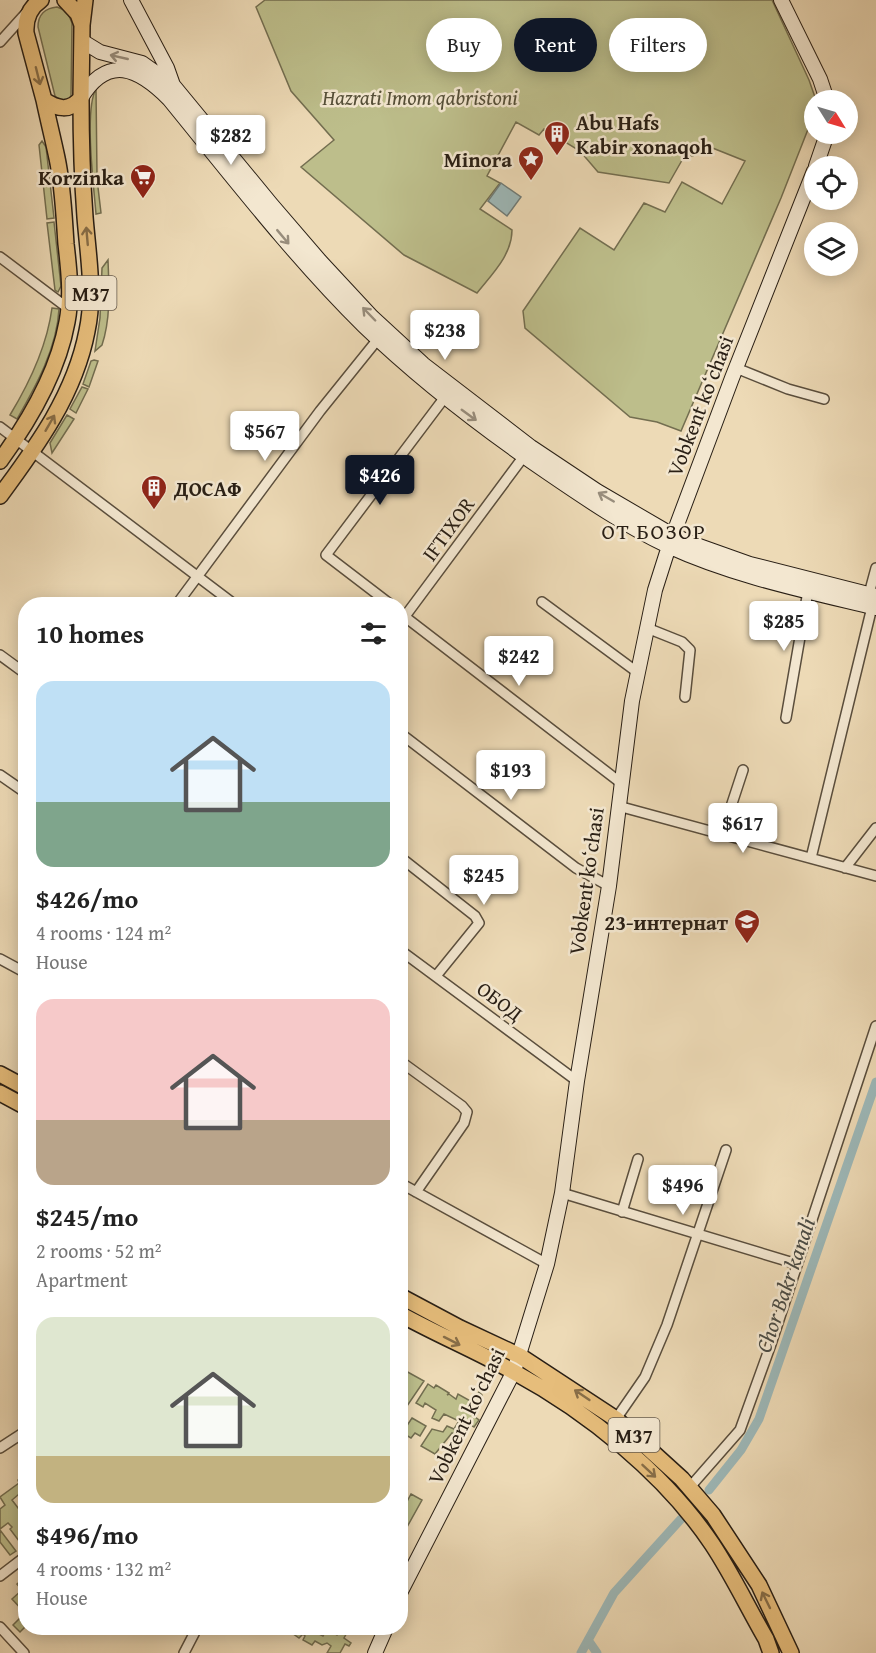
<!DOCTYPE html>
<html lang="en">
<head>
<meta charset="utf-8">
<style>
	:root { --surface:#fff; --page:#f2f2f2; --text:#222; --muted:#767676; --accent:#111827 }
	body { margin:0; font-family:"Gentium Book Plus",serif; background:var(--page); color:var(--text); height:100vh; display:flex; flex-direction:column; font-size:22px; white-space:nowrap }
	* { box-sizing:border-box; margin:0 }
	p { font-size:20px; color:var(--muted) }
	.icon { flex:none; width:33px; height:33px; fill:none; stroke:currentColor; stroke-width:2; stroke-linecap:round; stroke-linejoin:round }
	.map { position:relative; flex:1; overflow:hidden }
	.details { position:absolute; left:18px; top:597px; width:390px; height:1038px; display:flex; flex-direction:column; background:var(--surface); border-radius:24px; box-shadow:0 3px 15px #0003 }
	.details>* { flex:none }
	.top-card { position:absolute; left:426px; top:18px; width:360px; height:54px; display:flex; gap:12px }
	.needle { width:39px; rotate:127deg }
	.controls { position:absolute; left:804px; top:90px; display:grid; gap:12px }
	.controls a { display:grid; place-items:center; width:54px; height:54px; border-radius:50%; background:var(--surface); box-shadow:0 3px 15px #0003; font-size:30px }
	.price { position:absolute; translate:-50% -51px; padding:0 14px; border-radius:6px; background:#fff; color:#222; font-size:20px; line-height:39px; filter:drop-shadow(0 2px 3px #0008) }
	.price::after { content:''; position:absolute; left:50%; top:36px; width:18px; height:14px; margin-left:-9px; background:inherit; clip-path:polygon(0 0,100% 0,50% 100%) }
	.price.active { background:var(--accent); color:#fff }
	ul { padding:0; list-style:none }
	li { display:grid; align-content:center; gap:12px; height:318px; padding:0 18px }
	li span { display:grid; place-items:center; height:186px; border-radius:18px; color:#555 }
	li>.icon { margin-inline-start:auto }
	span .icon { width:108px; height:108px; fill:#fffc; stroke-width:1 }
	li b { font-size:26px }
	h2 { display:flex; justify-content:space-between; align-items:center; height:72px; padding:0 18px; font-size:26px }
	.chip { padding:0 21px; border-radius:27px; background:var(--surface); box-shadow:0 3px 15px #0003; font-size:21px; line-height:54px }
	.chip.active { background:var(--accent); color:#fff }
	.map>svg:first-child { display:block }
</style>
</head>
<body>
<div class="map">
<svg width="876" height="1653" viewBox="0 0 876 1653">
	<rect width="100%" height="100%" fill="#eddab6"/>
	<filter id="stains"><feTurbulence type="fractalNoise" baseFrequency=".00333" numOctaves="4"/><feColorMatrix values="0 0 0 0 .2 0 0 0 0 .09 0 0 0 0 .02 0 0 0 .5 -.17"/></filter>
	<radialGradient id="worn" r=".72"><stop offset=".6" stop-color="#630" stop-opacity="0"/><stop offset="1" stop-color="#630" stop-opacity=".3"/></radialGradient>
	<path fill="#bdbe8b" stroke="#736e50" stroke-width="1.5" d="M 265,0 L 772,0 L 809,80 L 816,100 L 814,114 L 781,198 L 681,431 L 657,422 L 630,417 L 525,328 L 523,311 L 580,228 L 614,250 L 644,203 L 665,212 L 682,182 L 722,204 L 745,161 L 700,143 L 693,156 L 685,155 L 669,183 L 598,172 L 580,151 L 544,129 L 539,135 L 516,122 L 487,176 L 500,183 L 480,209 L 512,230 C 512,255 492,274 477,293 L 404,255 L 301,167 L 334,140 L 291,91 L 256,7 Z
		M 57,7 L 67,11 L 72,23 L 71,96 L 67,101 L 62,101 L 55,96 L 38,27 C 38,15 45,8 57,7 Z
		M 96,89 L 97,175 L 94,176 L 94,179 L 97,179 L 101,213 L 96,214 C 94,188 84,110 96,89 Z
		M 42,141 L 46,147 L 54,218 L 47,219 L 39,145 Z
		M 54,222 L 61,286 L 58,292 L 55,290 L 47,223 Z
		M 108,260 C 109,288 111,318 102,345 L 95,351 L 100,318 L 102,268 Z
		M 52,308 L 59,309 C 57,348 36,386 17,419 L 10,415 C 30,382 47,346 52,308 Z
		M 94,360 L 98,361 L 89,387 L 83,384 L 91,361 Z
		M 82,387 L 88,389 L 76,413 L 70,409 Z
		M 67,415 L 74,419 L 52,453 L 50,443 Z
		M 404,1370 L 424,1381 L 407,1406 L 401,1403 L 401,1371 L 402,1372 Z
		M 428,1384 L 434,1388 L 436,1385 L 449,1393 L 447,1395 L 449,1394 L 456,1399 L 458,1394 L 472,1402 L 479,1392 L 482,1395 L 471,1414 L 479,1420 L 474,1427 L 464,1421 L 459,1429 L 463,1433 L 459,1436 L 452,1433 L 435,1454 L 421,1446 L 432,1429 L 443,1432 L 447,1426 L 454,1429 L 459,1421 L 444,1414 L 439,1421 L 432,1418 L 436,1410 L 425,1403 L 423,1407 L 416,1403 Z
		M 412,1418 L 426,1426 L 420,1436 L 415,1433 L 411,1438 L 406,1435 L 401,1443 L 401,1432 L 402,1433 Z
		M 25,1474 L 25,1489 L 12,1500 L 25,1517 L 25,1536 L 19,1541 L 10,1529 L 12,1527 L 8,1523 L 0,1529 L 0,1509 L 5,1505 L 0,1497 L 19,1483 L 18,1480 Z
		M 411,1494 L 422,1500 L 402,1536 L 401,1535 L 401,1513 Z
		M 0,1530 L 16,1551 L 10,1555 L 0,1542 Z
		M 25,1577 L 25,1627 L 20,1632 L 13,1625 L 25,1613 L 12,1599 L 22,1590 L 17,1584 Z
		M 285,1628 L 312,1628 L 311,1630 L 323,1636 L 327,1629 L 337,1635 L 342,1628 L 349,1629 L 344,1638 L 351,1643 L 349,1646 L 345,1644 L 340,1653 L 327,1653 L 331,1646 L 327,1643 L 322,1645 L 315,1641 L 312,1645 L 303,1640 L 305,1636 L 303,1634 L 299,1638 Z"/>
	<path fill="#9db8b8" stroke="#6f7b77" stroke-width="1.5" d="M 501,183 L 521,197 L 507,216 L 488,201 Z"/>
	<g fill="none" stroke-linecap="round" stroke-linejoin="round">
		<path stroke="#9db8b8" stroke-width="9" d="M 709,1490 L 741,1450 L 759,1419 L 876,1082
			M 588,1640 L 597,1653
			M 581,1653 L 614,1593 L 681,1519"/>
		<defs>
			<path id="street" d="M 0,42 L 27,12
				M 0,257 L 69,309
				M 736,368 L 788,389 L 824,399
				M 0,427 L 234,604
				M 869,594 L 876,568
				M 542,602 L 637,672
				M 177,604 L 320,411 L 378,339
				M 390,604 L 326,555 L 445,397
				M 400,613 L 621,783
				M 400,623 L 524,456
				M 647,628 L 682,642 L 690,650 L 685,697
				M 0,655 L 26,674
				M 786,718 L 808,591
				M 400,733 L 576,868 L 609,886
				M 0,775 L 26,793
				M 618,806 L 876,876
				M 722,834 L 743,770
				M 400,857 L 475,916 L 479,923 L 436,976
				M 811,858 L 872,607
				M 845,868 L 876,828
				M 400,950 L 577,1081
				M 0,959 L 26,973
				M 400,1061 L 462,1106 L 467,1112 L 464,1123 L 416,1192
				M 400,1183 L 547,1264
				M 562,1193 L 797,1264
				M 622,1212 L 638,1159
				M 616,1419 L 645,1377 L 667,1325 L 726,1150
				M 0,1448 L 26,1431
				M 690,1487 L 740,1430 L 770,1347 L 876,1026
				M 0,1576 L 26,1556
				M 0,1627 L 24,1653
				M 184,1653 L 197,1628"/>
			<path id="secondary" d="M 131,0 L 167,68 L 173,85
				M 781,0 L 820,79 L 827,100
				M 82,41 L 100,52 L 142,63 L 173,85 L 271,204 L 320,261 L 372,317 L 423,364 L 531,447 L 597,491 L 669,533 L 691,543 L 750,564 L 876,596
				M 81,98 C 108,54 138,68 169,99 C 231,175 294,257 364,326 C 420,380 484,429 548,473 C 586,499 626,526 668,546 C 733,576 806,591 876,608
				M 816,166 L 827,134
				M 400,1593 L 514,1371 L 547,1264 L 562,1193 L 577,1081 L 609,886 L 632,701 L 655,590 L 669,546 L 732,378 L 814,171
				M 375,1653 L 386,1628"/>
			<path id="primary" d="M 41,0 C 29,8 25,19 26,33 L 44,100 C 57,109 70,112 81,98 L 82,25 L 78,14 L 65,0
				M 82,25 L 85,0
				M 0,461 C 30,420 58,372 67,322 C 72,296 69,270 66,244 C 64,216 63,186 57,158 C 53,139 48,119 44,100
				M 0,496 C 37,446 75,394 87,331 C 95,294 88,255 85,217 C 82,177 81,138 81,98
				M 0,1074 L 26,1088
				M 0,1093 L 26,1107
				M 400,1296 L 460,1328 L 520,1356 L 616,1419 L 682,1479 L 713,1515 L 759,1585 L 791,1653
				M 400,1314 C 438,1335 477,1351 514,1372 C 588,1412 665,1474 712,1544 C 732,1574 748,1608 766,1639 L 771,1653"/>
		</defs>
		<use href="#street" stroke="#5a4e3d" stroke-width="12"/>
		<use href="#secondary" stroke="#291f15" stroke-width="16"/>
		<use href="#primary" stroke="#291f15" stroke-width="18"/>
		<use href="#street" stroke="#f3e7d0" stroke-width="9"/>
		<use href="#secondary" stroke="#f3e7d0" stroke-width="14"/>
		<use href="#primary" stroke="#e6bd7b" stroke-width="15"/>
	</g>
	<defs><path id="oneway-shaft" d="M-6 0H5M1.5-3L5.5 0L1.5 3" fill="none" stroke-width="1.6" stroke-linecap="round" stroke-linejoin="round" transform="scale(1.5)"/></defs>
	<g stroke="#988d7c">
		<use href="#oneway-shaft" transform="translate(119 57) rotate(-167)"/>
		<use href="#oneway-shaft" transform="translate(283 237) rotate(50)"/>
		<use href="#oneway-shaft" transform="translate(369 314) rotate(-134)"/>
		<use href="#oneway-shaft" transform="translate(469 415) rotate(36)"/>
		<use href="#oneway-shaft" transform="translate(606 497) rotate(-150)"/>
	</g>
	<g stroke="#886e48">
		<use href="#oneway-shaft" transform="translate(38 76) rotate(76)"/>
		<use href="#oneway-shaft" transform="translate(87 236) rotate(-95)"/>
		<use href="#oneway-shaft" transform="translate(50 423) rotate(-60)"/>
		<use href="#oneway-shaft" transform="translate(452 1341) rotate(27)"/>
		<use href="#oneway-shaft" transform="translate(582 1395) rotate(-146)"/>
		<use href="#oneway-shaft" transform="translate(649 1471) rotate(43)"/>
		<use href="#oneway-shaft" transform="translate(766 1600) rotate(-116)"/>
	</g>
	<defs>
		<symbol id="building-pin" viewBox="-11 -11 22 30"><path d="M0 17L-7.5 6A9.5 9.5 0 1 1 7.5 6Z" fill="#8f2418" stroke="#f3e7d0"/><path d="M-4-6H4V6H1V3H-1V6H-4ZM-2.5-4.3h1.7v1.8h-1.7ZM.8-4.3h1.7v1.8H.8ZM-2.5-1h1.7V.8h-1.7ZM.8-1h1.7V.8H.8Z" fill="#fff"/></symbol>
		<symbol id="sight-pin" viewBox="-11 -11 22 30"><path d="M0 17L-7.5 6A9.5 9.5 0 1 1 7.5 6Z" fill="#8f2418" stroke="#f3e7d0"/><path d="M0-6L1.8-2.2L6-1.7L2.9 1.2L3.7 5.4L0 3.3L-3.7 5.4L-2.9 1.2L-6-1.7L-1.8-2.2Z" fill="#fff"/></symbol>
		<symbol id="supermarket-pin" viewBox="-11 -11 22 30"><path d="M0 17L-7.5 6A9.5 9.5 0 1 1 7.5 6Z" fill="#8f2418" stroke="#f3e7d0"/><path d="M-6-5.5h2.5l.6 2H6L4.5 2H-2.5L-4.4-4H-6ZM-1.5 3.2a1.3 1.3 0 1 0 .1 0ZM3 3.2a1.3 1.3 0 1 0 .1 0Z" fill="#fff"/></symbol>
		<symbol id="school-pin" viewBox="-11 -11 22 30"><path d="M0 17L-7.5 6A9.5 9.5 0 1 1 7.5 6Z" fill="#8f2418" stroke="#f3e7d0"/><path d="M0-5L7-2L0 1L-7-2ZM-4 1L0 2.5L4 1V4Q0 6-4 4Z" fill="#fff"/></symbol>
	</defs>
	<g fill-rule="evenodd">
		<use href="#building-pin" x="542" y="119" width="30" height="40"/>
		<use href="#sight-pin" x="516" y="144" width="30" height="40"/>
		<use href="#supermarket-pin" x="128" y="162" width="30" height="40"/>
		<use href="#building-pin" x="139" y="473" width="30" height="40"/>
		<use href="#school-pin" x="732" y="907" width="30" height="40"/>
	</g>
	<g text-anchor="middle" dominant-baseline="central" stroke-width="5" stroke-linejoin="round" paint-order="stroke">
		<g fill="#f3e7d0" stroke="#665b4d" stroke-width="1.5">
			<rect x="65.5" y="276" width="51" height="34" rx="4.5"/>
			<rect x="608.5" y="1418" width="51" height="34" rx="4.5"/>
		</g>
		<g font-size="20" font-weight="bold" fill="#291f15">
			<text x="91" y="293">M37</text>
			<text x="634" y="1435">M37</text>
		</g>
		<g font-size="21" font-style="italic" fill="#554f38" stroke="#f3e7d0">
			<text x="420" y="97">Hazrati Imom qabristoni</text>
		</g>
		<g font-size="21" font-weight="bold" fill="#291f15" stroke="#f3e7d0" text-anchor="end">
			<text x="576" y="122" text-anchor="start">Abu Hafs<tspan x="576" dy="24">Kabir xonaqoh</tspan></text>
			<text x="512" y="159">Minora</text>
			<text x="124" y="177">Korzinka</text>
			<text x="174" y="488" text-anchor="start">ДОСАФ</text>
			<text x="728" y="922">23-интернат</text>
		</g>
		<g font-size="21" fill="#291f15" stroke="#f3e7d0">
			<text transform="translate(700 406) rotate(-69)">Vobkent koʻchasi</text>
			<text transform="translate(448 529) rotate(-54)">IFTIXOR</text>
			<text transform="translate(586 881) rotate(-82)">Vobkent koʻchasi</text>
			<text transform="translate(500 1001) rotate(37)">ОБОД</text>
			<text transform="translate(466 1416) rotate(-64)">Vobkent koʻchasi</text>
		</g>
		<g font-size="22" letter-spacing="1.5" fill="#291f15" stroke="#f3e7d0">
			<text x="654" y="531">ОТ БОЗОР</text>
		</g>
		<g font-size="22" font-style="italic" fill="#4c4d46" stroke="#f3e7d0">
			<text transform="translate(785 1285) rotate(-71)">Chor Bakr kanali</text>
		</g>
	</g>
	<rect width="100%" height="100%" filter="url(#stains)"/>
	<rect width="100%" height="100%" fill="url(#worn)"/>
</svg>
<div class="controls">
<a><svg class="needle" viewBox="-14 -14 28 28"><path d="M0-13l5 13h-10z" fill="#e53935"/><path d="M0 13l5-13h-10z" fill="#767676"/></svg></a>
<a><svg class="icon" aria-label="locate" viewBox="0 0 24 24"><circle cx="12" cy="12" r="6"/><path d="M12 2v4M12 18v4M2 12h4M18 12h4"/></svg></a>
<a><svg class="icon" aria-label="layers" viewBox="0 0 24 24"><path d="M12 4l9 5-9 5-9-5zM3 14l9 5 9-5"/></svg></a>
</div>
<b class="price" style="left:231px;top:166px">$282</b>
<b class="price" style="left:445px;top:361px">$238</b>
<b class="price" style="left:265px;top:462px">$567</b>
<b class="price active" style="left:380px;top:506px">$426</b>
<b class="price" style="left:784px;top:652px">$285</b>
<b class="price" style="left:519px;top:687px">$242</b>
<b class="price" style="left:511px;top:801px">$193</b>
<b class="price" style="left:743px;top:854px">$617</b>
<b class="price" style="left:484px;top:906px">$245</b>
<b class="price" style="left:683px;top:1216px">$496</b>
<div class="top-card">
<a class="chip">Buy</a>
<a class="chip active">Rent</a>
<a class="chip">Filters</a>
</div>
<section class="details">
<h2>10 homes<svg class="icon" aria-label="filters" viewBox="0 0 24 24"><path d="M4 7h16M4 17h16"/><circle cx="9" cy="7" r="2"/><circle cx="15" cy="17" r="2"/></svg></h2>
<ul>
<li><span style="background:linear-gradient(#bfe0f5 65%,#7fa58c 0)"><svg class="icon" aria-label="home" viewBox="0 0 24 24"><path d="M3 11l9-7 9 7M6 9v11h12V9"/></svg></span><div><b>$426/mo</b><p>4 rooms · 124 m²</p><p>House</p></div></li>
<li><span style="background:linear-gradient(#f6c9c9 65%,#b9a48a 0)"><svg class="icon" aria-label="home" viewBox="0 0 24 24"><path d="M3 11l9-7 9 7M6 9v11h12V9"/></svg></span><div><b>$245/mo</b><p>2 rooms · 52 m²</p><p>Apartment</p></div></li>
<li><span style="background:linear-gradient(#dfe7d0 75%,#c2b280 0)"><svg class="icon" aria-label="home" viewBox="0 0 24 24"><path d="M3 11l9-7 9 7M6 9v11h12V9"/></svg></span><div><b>$496/mo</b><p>4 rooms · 132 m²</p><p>House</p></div></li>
</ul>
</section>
</div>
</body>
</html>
